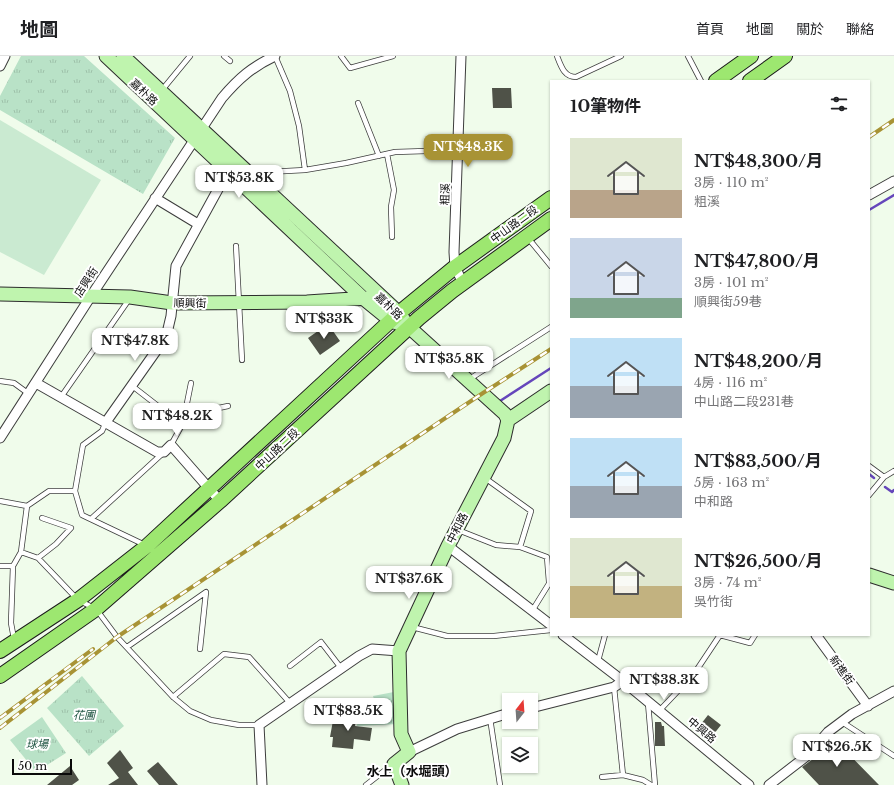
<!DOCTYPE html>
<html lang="zh-TW">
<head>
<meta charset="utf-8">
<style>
	:root { --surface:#fff; --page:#f2f2f2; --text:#202124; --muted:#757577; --line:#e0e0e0; --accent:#a89335 }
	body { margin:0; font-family:"Libre Baskerville","Noto Sans TC",serif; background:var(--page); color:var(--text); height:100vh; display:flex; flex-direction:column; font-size:15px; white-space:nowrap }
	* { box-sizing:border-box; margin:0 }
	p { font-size:13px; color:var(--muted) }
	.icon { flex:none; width:22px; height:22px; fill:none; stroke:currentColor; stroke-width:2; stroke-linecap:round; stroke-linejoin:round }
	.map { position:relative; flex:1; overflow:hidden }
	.panel { position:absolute; left:550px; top:24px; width:320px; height:556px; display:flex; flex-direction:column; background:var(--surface); border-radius:0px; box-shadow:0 1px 3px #0004 }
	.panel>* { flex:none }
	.needle { width:26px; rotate:17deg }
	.buttons { position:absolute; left:502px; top:637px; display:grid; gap:8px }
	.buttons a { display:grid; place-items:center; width:36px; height:36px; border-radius:0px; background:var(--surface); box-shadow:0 1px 3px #0004; font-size:20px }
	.scale { position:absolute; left:12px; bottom:10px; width:60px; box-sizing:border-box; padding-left:4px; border:2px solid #0a0a0a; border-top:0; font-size:11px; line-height:14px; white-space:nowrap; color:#0a0a0a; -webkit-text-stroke:3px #fff; paint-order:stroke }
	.price { position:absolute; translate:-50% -34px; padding:0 9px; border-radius:8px; background:#fff; color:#222; font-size:13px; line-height:26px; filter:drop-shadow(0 1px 2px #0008) }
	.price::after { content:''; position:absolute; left:50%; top:24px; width:12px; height:9px; margin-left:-6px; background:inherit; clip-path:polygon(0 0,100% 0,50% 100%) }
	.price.on { background:var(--accent); color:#fff }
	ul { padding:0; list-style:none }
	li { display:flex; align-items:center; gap:12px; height:100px; padding:0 20px }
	li span { display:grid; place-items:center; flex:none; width:112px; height:80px; border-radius:0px; color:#555 }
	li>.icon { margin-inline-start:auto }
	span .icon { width:48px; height:48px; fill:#fffc; stroke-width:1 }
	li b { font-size:17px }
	h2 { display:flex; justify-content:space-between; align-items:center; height:48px; padding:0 20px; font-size:17px }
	header { display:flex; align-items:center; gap:24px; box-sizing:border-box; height:56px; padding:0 20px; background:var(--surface); border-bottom:1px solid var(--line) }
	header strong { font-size:19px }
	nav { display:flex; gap:22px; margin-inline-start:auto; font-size:14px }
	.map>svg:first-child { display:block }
</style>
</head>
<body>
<header>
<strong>地圖</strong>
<nav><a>首頁</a><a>地圖</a><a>關於</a><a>聯絡</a></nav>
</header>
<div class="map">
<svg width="894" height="729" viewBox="0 0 894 729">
	<defs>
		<pattern id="grass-tufts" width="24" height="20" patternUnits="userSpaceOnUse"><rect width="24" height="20" fill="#b9e2c7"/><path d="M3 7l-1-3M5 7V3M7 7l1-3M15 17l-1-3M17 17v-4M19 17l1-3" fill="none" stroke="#9ec1aa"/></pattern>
	</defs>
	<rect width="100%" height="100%" fill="#f0fceb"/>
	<path fill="url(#grass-tufts)" d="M 21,0 L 84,0 L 175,82 L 143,138 L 0,54 L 0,40 Z
		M 82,620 L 124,670 L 89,700 L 47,652 Z
		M 399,635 L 398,668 L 357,670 L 358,659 L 377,653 L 373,640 Z
		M 42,661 L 66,697 L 36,716 L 10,684 Z"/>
	<path fill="#caead1" d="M 0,64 L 101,124 L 44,219 L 0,196 Z"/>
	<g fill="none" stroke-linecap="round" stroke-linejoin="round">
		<path stroke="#6546bb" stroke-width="2.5" d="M 869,154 L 894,139
			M 500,345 L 551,312
			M 869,418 L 874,422
			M 885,431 L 892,436 L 894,434"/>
	</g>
	<path fill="#4f5248" d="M 492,32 L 511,32 L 512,52 L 493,52 Z
		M 328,268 L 340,285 L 320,299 L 308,282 Z
		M 334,659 L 356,661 L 355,670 L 372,672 L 370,685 L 354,683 L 353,693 L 332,691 L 333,681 L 330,681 Z
		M 708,659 L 721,669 L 713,679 L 701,668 Z
		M 655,666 L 661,666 L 662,670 L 664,670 L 665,690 L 655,690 Z
		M 832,681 L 879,729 L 819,729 L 802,711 L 813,703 Z
		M 120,694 L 133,712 L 128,716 L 138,729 L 108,729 L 119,722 L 107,707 Z
		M 158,706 L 178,729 L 159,729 L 147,715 Z
		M 70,710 L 79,724 L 72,729 L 47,729 Z"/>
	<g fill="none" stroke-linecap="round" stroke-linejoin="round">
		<defs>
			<path id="lane" d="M 224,0 L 230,5
				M 275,0 L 290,35 L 299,70 L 305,114
				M 341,0 L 350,12 L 393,0
				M 557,0 C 561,10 564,21 576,21 L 621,0
				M 688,0 L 701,25
				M 162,34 L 190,0
				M 358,47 L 379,100
				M 387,98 L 394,134 L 391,151 L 392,181
				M 251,117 L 305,114 L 346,107 L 395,96 L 458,94 L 495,86
				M 528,182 L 551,210
				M 236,190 L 242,304
				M 468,324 L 551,271
				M 0,325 L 14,327 L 29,338
				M 131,329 L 158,350
				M 61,341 L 130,242
				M 183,367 L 191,327
				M 171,389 L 183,367 L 214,353 L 228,350
				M 869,410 L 884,421
				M 485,422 L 531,455 L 520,491
				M 75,435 L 82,459 L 145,489
				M 869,439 L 884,421 L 894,415
				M 0,445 L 27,450
				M 91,463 L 163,397
				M 458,474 L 496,489 L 520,491 L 547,501 L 549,526
				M 21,496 L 38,502 L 78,544 L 96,553 L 117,581 L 173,641 L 190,655 L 211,664 L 239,669 L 259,669
				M 38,502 L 56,488 L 71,472 L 42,462
				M 0,510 L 13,510
				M 532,555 L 550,526
				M 412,571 L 447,580 L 494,580 L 551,574
				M 720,579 L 750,587 L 755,579
				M 14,583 L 11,567 L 13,510 L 21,496 L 27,450 L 49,435 L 75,435 L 83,389 L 102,375 L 106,366
				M 127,591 L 206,536 L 200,593
				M 598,605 L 605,579
				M 290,610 L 321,586 L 341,612
				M 614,631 L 623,719 L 643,724 L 651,729
				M 173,641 L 224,598 L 249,601 L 290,647
				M 648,647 L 655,729
				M 659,655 L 694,618 L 720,579
				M 490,662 L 500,729
				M 842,666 L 894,700
				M 602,721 L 623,719
				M 366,729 L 393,708"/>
			<path id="street" d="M 461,0 L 454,196 L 455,211 L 463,227
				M 0,10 L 5,0
				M 869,139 L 894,125
				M 155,142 L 198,168
				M 36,327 L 157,396 L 164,396 L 171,389 L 220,445
				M 106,366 L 161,288 L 167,277 L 171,260 L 176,210 L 228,115
				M 0,382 L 91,240 L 222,42 C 239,22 252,11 275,0
				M 448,490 L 551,569
				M 563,579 L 623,625 L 749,729
				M 816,579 L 868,650
				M 531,652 L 614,631 L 623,625
				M 409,696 L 457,673 L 509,657
				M 262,729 L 259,669 L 359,600 L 372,593 L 399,595
				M 769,729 L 808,699 L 828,676 L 852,658 L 894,635"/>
			<path id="secondary" d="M 106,0 L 364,243 L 391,265 L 400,268
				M 123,0 L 399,257 L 409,271 L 505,358 L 508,364 L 504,382 L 448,490 L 399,595 L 401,678 L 409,696 L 394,708 L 402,729
				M 0,238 L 130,241 L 172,247 L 307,246 L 368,242
				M 508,364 L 551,335
				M 869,519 L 894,527"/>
			<path id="primary" d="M 716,25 L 751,0
				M 750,25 L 785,0
				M 0,595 L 78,544 L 147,490 L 399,257 L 455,211 L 551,142
				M 0,620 L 96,553 L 220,445 L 419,262 L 452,235 L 551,163"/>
		</defs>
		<use href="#lane" stroke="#3d3d3d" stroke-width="6"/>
		<use href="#street" stroke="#3d3d3d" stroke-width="11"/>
		<use href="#secondary" stroke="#2c2c2c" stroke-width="15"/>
		<use href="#primary" stroke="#1b1b1b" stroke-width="16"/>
		<use href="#lane" stroke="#fff" stroke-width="4.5"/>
		<use href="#street" stroke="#fff" stroke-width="9"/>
		<use href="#secondary" stroke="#bff4ae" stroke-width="13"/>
		<use href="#primary" stroke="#9de770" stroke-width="14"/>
		<defs>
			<path id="rail" d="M 869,81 L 894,64
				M 0,662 L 93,593
				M 0,672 L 117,581 L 483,337 L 551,293"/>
		</defs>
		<use href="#rail" stroke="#a89335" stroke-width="4"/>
		<use href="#rail" stroke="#fff" stroke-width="2.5" stroke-dasharray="8" stroke-linecap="butt"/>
	</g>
	<g text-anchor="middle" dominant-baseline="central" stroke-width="4" stroke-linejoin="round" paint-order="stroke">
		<g font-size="11" fill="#0a0a0a" stroke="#fff">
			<text transform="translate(144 36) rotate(43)">嘉朴路</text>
			<text transform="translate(445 138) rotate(-88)">粗溪</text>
			<text transform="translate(514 168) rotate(-36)">中山路二段</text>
			<text transform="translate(86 226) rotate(-57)">店興街</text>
			<text transform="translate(190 247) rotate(1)">順興街</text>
			<text transform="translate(389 250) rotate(44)">嘉朴路</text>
			<text transform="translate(277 393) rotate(-43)">中山路二段</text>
			<text transform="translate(457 472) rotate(-63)">中和路</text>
			<text transform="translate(842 614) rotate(54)">新進街</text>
			<text transform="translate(702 674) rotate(40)">中興路</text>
		</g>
		<g font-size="11" font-style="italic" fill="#245947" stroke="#fff">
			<text x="84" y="659">花圃</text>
			<text x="37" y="688">球場</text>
		</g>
		<g font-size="13" font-weight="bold" fill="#0a0a0a" stroke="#fff">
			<text x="412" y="715">水上（水堀頭）</text>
		</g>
	</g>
</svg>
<div class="buttons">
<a><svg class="needle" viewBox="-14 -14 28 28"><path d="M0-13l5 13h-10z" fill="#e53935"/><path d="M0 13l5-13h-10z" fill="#757577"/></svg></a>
<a><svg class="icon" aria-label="layers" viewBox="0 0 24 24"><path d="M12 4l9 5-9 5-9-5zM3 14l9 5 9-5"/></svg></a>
</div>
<div class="scale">50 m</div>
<b class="price on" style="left:468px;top:112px">NT$48.3K</b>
<b class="price" style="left:239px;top:143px">NT$53.8K</b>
<b class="price" style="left:324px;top:284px">NT$33K</b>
<b class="price" style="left:135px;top:306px">NT$47.8K</b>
<b class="price" style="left:449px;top:324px">NT$35.8K</b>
<b class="price" style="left:177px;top:381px">NT$48.2K</b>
<b class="price" style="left:409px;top:544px">NT$37.6K</b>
<b class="price" style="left:664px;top:645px">NT$38.3K</b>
<b class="price" style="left:348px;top:676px">NT$83.5K</b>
<b class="price" style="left:837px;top:712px">NT$26.5K</b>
<section class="panel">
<h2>10筆物件<svg class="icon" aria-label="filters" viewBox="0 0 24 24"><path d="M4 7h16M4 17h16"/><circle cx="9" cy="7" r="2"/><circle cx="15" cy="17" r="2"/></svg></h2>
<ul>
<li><span style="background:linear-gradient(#dfe7d0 65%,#b9a48a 0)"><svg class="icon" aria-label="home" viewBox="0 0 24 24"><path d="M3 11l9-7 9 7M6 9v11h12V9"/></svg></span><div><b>NT$48,300/月</b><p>3房 · 110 m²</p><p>粗溪</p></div></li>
<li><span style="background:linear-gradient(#c9d6e8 75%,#7fa58c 0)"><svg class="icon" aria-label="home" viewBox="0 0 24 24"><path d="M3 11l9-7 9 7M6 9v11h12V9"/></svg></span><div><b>NT$47,800/月</b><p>3房 · 101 m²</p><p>順興街59巷</p></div></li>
<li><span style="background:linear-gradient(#bfe0f5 60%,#9aa5b1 0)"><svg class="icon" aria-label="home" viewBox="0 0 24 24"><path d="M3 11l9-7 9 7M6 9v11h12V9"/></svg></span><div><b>NT$48,200/月</b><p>4房 · 116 m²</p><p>中山路二段231巷</p></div></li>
<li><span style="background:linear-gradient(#bfe0f5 60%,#9aa5b1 0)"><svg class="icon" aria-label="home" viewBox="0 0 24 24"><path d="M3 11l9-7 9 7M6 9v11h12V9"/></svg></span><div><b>NT$83,500/月</b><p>5房 · 163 m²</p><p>中和路</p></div></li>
<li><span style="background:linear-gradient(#dfe7d0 60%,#c2b280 0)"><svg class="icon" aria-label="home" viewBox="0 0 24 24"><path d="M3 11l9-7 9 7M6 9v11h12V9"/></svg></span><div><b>NT$26,500/月</b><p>3房 · 74 m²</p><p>吳竹街</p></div></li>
</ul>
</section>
</div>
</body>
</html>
